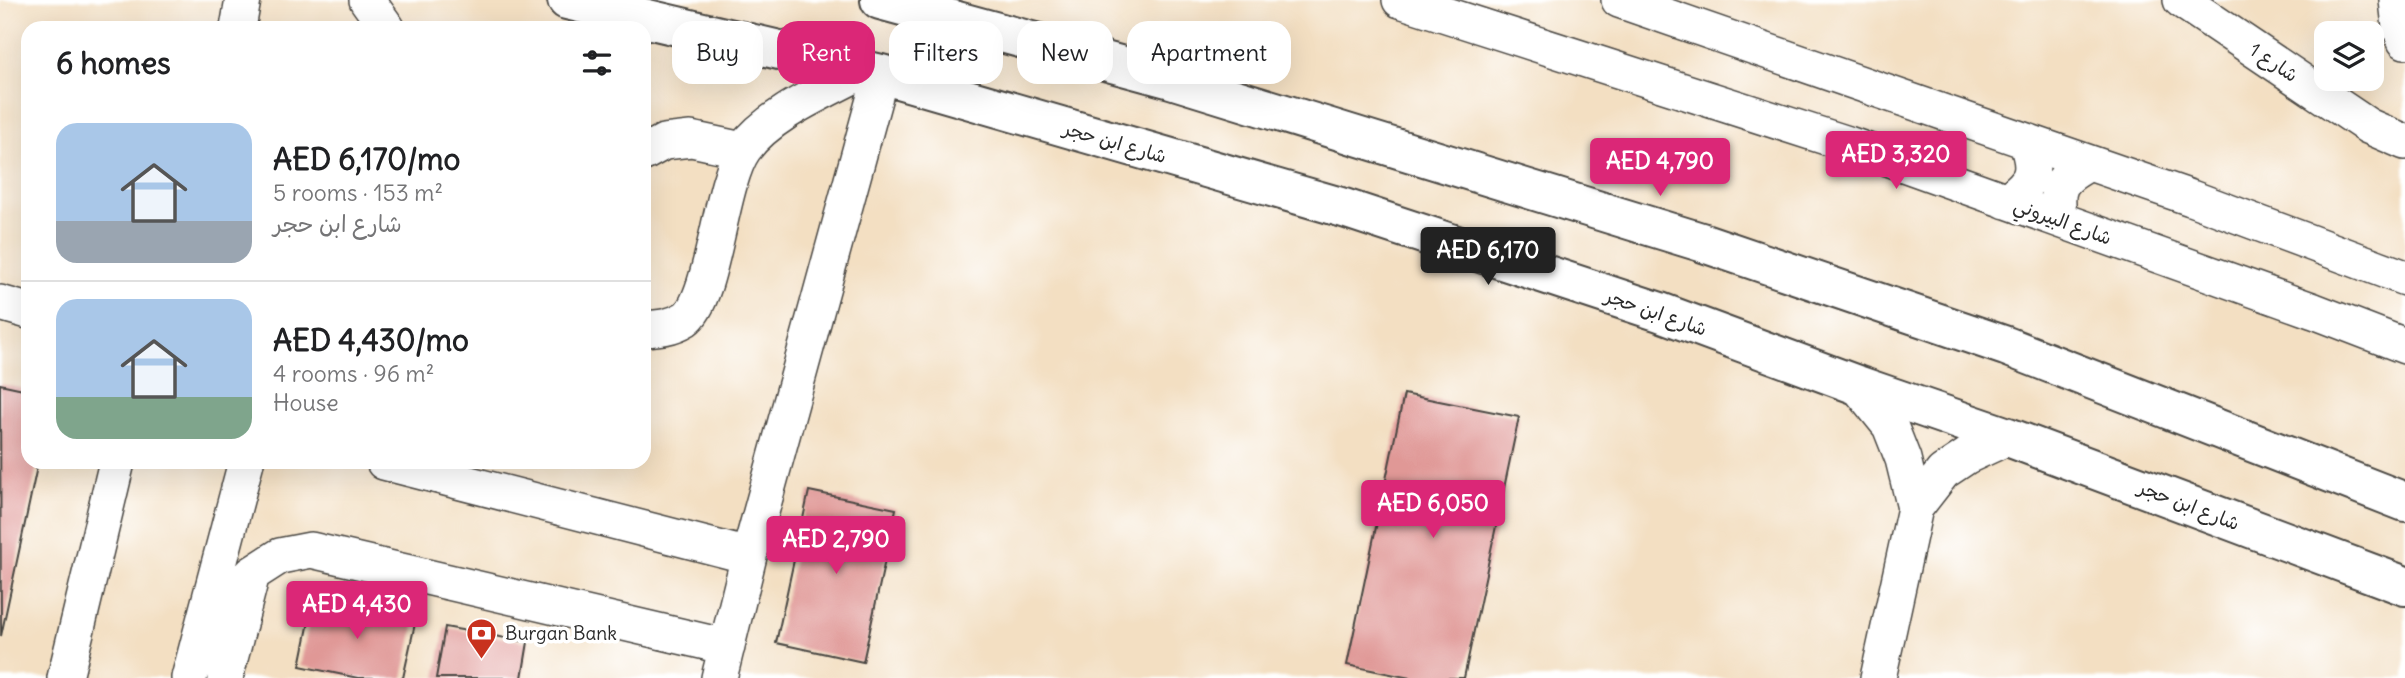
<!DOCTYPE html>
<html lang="en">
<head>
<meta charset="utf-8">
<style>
	:root { --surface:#fff; --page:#f2f2f2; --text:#202124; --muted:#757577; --line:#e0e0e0; --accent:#db2777 }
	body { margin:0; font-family:Delius,"Playpen Sans Arabic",sans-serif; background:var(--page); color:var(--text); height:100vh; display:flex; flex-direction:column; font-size:26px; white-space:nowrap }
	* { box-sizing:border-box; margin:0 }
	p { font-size:23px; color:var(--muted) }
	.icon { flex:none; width:38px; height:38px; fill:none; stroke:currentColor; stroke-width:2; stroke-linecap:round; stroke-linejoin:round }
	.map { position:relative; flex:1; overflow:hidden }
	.drawer { position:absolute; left:21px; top:21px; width:630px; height:448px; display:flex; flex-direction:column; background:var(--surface); border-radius:21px; box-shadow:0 7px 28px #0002 }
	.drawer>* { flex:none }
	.hud { position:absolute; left:672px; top:21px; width:665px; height:63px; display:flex; gap:14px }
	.tools { position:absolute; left:2314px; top:21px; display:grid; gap:14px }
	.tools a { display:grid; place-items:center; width:70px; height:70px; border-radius:14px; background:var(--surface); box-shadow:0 7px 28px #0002; font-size:35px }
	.price { position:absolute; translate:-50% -60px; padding:0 16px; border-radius:7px; background:var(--accent); color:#fff; font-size:23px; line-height:46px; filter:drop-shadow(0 2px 4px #0008) }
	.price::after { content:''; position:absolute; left:50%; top:42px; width:21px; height:16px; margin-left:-10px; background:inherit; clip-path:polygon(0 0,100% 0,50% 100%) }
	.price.current { background:#222; color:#fff }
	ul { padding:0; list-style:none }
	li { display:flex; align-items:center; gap:21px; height:175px; padding:0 35px }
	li+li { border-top:2px solid var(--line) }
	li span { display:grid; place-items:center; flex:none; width:196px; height:140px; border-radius:21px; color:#555 }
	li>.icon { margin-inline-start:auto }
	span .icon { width:84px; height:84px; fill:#fffc; stroke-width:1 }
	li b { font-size:30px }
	h2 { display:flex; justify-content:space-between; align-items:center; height:84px; padding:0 35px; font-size:30px }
	.pill { padding:0 24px; border-radius:21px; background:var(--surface); box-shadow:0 7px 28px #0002; font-size:24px; line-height:63px }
	.pill.current { background:var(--accent); color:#fff }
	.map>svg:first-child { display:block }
</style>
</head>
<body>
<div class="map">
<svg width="2405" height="678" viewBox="0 0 2405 678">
	<rect width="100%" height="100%" fill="#fff"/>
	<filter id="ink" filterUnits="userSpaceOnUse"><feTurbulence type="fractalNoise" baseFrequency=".0143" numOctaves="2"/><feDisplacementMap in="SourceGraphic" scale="14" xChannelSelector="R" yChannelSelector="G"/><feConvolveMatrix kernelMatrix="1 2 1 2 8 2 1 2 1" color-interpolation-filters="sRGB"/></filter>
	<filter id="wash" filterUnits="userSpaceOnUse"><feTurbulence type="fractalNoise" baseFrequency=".00686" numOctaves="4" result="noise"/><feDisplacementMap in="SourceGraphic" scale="28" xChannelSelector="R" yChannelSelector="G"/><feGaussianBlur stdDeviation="1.57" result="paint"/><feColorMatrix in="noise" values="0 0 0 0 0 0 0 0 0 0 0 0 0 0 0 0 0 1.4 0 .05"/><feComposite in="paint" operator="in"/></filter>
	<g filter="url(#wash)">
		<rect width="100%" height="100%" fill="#f3dfc2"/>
		<g id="blocks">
			<path fill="#e09896" d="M 0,384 L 28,390 L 28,462 L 38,462 L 1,636 Z
				M 1404,394 L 1519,417 L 1464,678 L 1410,678 L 1347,665 Z
				M 809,491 L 896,509 L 863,662 L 776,643 Z
				M 314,597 L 416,619 L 403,678 L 358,678 L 300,666 Z
				M 445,627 L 528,642 L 522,678 L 436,678 Z"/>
		</g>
	</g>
	<g filter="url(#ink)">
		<use href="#blocks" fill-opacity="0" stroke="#494642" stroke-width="2"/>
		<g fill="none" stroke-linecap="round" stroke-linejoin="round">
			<defs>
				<path id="minor" d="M 367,0 L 387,28
					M 1400,0 L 1848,144 L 2314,311 L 2405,346
					M 1619,0 L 2191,198 L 2405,278
					M 2181,0 L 2368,126 L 2405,142
					M 2397,0 L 2400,27 L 2405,41
					M 238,28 L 243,0
					M 644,153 L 664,142 L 691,139 L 743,150
					M 2006,201 C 2032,182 2038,173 2026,141
					M 2060,220 C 2054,187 2059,179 2089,163
					M 0,303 L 28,311
					M 644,329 C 659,328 672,327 685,319 C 714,299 719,184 744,149 C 770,113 826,91 864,70
					M 1857,385 L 1890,426 L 1903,459 L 1915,508
					M 384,462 L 749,556
					M 65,678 L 117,462
					M 189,678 L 246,462
					M 225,678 L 252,574 L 280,556 L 311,550 L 727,647
					M 719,678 L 749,556 L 881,74
					M 1878,678 L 1915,508 L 1943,472 L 1967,456 L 2008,437"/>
				<path id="major" d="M 567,0 L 881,74 L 1344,208 L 1660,312 L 1857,385 L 2008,437 L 2405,586
					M 880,0 L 1171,79 L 1701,242 L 2006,346 L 2405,502"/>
			</defs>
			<use href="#minor" stroke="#494642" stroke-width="38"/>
			<use href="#major" stroke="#494642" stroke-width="42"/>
			<use href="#minor" stroke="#fff" stroke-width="35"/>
			<use href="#major" stroke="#fff" stroke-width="38"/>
		</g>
	</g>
	<defs>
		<symbol id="bank-pin" viewBox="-11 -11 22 30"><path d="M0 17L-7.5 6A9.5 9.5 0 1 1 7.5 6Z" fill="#c8321e" stroke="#fff"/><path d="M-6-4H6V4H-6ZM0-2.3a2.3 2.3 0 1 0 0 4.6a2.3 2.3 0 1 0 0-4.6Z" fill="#fff"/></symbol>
	</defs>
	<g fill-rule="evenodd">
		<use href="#bank-pin" x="464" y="616" width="35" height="47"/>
	</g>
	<g text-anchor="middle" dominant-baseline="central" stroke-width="7" stroke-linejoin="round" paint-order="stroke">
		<g font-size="19" fill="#2b2b2b" stroke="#fff">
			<text transform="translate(2274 62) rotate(34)">شارع 1</text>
			<text transform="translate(1115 142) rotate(16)">شارع ابن حجر</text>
			<text transform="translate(2063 221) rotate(20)">شارع البيروني</text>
			<text transform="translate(1656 312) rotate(19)">شارع ابن حجر</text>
			<text transform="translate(2189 505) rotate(21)">شارع ابن حجر</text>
		</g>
		<g font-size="19" fill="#2b2b2b" stroke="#fff" text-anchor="start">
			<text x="505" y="633">Burgan Bank</text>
		</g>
	</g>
</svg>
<div class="tools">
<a><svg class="icon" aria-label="layers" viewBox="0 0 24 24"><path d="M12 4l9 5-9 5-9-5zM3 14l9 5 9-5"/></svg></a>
</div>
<b class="price" style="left:1896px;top:191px">AED 3,320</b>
<b class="price" style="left:1660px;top:198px">AED 4,790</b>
<b class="price current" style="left:1488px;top:287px">AED 6,170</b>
<b class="price" style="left:1433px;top:540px">AED 6,050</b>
<b class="price" style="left:836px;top:576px">AED 2,790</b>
<b class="price" style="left:357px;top:641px">AED 4,430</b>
<div class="hud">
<a class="pill">Buy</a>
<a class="pill current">Rent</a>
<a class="pill">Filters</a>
<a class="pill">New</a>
<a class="pill">Apartment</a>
</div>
<section class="drawer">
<h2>6 homes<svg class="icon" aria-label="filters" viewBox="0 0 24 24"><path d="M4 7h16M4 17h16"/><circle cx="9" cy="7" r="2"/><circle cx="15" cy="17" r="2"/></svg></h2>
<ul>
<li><span style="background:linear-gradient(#a9c7e8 70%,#9aa5b1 0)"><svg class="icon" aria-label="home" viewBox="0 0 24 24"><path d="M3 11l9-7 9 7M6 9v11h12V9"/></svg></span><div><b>AED 6,170/mo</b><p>5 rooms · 153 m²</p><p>شارع ابن حجر</p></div></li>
<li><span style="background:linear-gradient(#a9c7e8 70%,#7fa58c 0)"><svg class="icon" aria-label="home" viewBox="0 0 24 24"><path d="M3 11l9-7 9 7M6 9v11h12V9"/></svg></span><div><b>AED 4,430/mo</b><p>4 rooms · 96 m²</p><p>House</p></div></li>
</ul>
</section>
</div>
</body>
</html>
